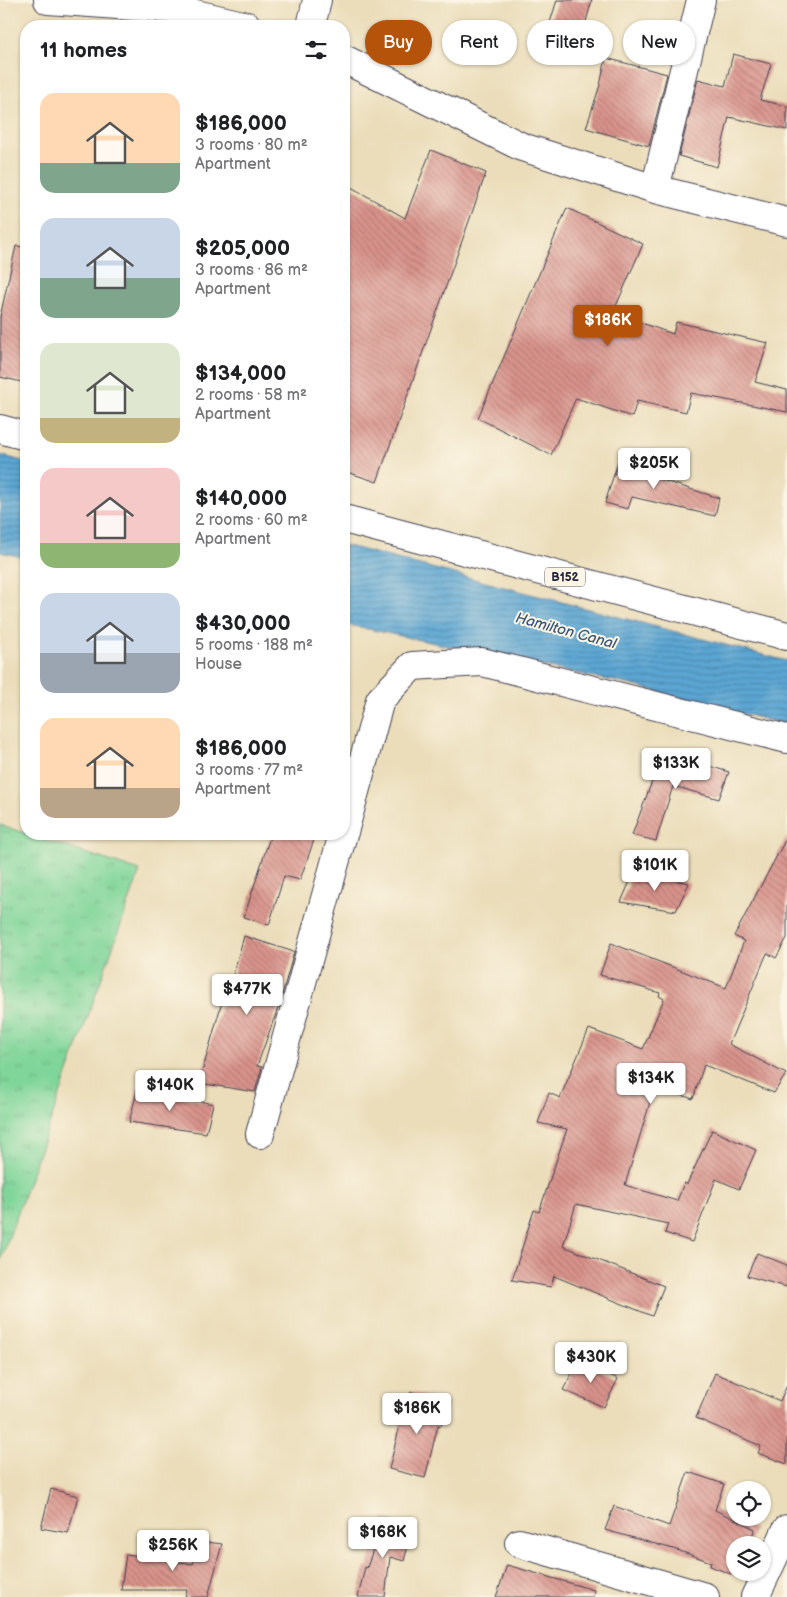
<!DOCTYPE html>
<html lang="en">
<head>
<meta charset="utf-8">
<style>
	:root { --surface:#fff; --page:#f2f2f2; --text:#202124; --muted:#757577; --accent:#b45309 }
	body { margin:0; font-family:"Balsamiq Sans",sans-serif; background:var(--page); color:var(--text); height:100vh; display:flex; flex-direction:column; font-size:19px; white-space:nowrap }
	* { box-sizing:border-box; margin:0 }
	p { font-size:16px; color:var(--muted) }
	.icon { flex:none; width:28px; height:28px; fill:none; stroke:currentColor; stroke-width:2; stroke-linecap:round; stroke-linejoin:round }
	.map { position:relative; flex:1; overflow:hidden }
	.drawer { position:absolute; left:20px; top:20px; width:330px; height:820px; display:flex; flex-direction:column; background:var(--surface); border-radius:20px; box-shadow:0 1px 4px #0004 }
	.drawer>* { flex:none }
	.banner { position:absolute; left:365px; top:20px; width:346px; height:45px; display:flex; gap:10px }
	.controls { position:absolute; left:726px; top:1481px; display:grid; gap:10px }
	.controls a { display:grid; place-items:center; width:45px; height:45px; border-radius:50%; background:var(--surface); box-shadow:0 1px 4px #0004; font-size:25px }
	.price { position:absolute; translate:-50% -42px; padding:0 11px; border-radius:5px; background:#fff; color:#222; font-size:16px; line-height:32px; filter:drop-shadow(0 1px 2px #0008) }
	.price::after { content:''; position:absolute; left:50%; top:30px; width:15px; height:11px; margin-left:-8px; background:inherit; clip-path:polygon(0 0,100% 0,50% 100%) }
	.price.active { background:var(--accent); color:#fff }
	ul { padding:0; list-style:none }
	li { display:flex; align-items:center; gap:15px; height:125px; padding:0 20px }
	li span { display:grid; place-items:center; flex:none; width:140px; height:100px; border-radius:15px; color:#555 }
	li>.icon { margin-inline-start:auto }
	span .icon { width:60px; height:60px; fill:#fffc; stroke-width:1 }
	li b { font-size:21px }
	h2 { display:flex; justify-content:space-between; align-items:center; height:60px; padding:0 20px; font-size:21px }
	.pill { padding:0 18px; border-radius:22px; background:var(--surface); box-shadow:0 1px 4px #0004; font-size:18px; line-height:45px }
	.pill.active { background:var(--accent); color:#fff }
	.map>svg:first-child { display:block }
</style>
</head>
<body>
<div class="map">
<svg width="787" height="1597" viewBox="0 0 787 1597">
	<defs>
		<pattern id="grass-tufts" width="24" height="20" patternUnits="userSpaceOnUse" patternTransform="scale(1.25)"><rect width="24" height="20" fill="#80d69a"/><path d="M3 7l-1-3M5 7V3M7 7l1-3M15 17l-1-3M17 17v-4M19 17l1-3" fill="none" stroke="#6eb786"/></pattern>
		<pattern id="water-rules" width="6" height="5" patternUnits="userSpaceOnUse" patternTransform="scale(1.25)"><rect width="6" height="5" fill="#5ba6d3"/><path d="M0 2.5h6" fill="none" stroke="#4b87ac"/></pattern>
		<pattern id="building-back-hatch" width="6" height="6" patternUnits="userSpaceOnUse" patternTransform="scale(1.25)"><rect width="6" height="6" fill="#d9938b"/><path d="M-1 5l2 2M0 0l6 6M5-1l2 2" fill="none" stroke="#b07873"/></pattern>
	</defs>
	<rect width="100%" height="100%" fill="#fcf5e5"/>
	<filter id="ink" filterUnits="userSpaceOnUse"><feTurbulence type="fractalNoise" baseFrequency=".02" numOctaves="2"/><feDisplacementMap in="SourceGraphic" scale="10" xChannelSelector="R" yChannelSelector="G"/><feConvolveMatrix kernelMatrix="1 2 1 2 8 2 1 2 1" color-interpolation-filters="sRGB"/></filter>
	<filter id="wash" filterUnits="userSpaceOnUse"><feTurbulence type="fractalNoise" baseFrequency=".0096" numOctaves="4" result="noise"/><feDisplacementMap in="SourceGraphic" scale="20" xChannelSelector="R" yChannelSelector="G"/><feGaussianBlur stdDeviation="1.12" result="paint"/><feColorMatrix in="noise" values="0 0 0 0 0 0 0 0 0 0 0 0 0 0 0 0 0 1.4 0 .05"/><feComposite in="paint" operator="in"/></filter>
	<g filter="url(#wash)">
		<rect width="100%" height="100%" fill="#ebddba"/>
		<path fill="url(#grass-tufts)" stroke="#517c6a" d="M 0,825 L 140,871 L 0,1262 Z"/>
		<path fill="url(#water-rules)" stroke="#3e6487" d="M 0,455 L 26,462 L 26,558 L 0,552 Z
			M 344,545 L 787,661 L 787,725 L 632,685 L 344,624 Z"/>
		<g id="blocks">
			<path fill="url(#building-back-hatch)" d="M 557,0 L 592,0 L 582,36 L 548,29 Z
				M 733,54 L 771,64 L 760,100 L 787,106 L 787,130 L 729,117 L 717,167 L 679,156 L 698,79 L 725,86 Z
				M 606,58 L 667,74 L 649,146 L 586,128 L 600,85 Z
				M 431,150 L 486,173 L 377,482 L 344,471 L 344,183 L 405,218 Z
				M 567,208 L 643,244 L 613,313 L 673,334 L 676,322 L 768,343 L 755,382 L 787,390 L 787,412 L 691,393 L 686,412 L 637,401 L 632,417 L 576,398 L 551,455 L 478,418 Z
				M 16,246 L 26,247 L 26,383 L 0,377 L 0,317 Z
				M 620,455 L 643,462 L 639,473 L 719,498 L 715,516 L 632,497 L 628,509 L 605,503 Z
				M 663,752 L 729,772 L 719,799 L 673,786 L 656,841 L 632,835 Z
				M 271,834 L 316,834 L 300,880 L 284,876 L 269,925 L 244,917 Z
				M 787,837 L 787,938 L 776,958 L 767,953 L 729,1044 L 786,1074 L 774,1093 L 704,1065 L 693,1099 L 655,1086 L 625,1185 L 677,1201 L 684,1183 L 687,1184 L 712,1130 L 756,1150 L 739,1189 L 716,1179 L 692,1242 L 665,1233 L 668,1224 L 576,1204 L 563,1246 L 664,1286 L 652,1316 L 554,1276 L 551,1287 L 512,1280 L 534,1210 L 539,1212 L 567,1129 L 538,1123 L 549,1093 L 560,1098 L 589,1029 L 643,1049 L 664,999 L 659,996 L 660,993 L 600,975 L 611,943 L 726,988 L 744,941 L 734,936 Z
				M 634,872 L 689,883 L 676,911 L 621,902 Z
				M 244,936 L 294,952 L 279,1005 L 257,1066 L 262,1067 L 255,1092 L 199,1083 L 224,995 L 227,996 Z
				M 138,1088 L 213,1104 L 206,1133 L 129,1122 Z
				M 757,1253 L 787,1265 L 787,1287 L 747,1276 Z
				M 579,1360 L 618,1379 L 604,1407 L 563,1390 Z
				M 715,1373 L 780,1401 L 787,1385 L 787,1464 L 758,1453 L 761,1446 L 696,1418 Z
				M 411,1392 L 448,1403 L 441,1426 L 438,1425 L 425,1478 L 389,1469 L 403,1413 Z
				M 688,1472 L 724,1484 L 715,1510 L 755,1529 L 748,1545 L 735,1545 L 735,1572 L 738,1572 L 736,1576 L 710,1566 L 711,1562 L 677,1550 L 605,1530 L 614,1506 L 669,1526 Z
				M 51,1489 L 78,1496 L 68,1533 L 41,1528 Z
				M 383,1518 L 395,1521 L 394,1531 L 411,1535 L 404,1561 L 390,1557 L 385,1597 L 358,1597 L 365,1567 L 367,1568 Z
				M 199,1541 L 222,1544 L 208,1597 L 185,1597 L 187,1590 L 121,1590 L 126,1554 L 193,1564 Z
				M 507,1565 L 594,1590 L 593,1597 L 496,1597 Z"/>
		</g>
	</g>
	<g filter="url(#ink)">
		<use href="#blocks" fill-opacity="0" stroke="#403e4e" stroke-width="1"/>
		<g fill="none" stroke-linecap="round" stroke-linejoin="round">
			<defs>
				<path id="minor" d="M 48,0 L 174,9 L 247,26
					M 311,26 L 317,0
					M 344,59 L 522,147 L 655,189 L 787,222
					M 655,189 L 701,0
					M 344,832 L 380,700 L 412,666 L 482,662 L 787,739
					M 260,1134 L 343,834
					M 519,1543 L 705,1597
					M 755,1597 L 787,1529"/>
				<path id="major" d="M 0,429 L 26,436
					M 344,519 L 787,636"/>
			</defs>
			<use href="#minor" stroke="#403e4e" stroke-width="30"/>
			<use href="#major" stroke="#403e4e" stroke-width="30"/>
			<use href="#minor" stroke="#fff" stroke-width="28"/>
			<use href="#major" stroke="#fff" stroke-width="28"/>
		</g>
	</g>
	<g text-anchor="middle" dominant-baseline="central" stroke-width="4" stroke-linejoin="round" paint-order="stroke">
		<rect fill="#fcf5e5" stroke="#63616e" stroke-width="1" x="545" y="567.5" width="40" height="19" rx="4"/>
		<g font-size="12" font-weight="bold" fill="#22223b">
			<text x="565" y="577">B152</text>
		</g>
		<g font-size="15" font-style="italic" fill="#395778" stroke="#fcf5e5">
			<text transform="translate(566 631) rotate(15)">Hamilton Canal</text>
		</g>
	</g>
</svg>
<div class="controls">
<a><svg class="icon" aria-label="locate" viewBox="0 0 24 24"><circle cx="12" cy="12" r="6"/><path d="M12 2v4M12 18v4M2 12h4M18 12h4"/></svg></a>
<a><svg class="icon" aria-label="layers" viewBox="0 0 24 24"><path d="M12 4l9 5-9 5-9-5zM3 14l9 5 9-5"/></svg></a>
</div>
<b class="price active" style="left:608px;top:347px">$186K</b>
<b class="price" style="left:654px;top:490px">$205K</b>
<b class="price" style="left:676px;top:790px">$133K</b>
<b class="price" style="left:655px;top:892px">$101K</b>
<b class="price" style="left:247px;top:1016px">$477K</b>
<b class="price" style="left:651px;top:1105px">$134K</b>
<b class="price" style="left:170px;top:1112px">$140K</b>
<b class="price" style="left:591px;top:1384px">$430K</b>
<b class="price" style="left:417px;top:1435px">$186K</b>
<b class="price" style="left:383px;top:1559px">$168K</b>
<b class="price" style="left:173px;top:1572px">$256K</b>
<div class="banner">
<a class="pill active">Buy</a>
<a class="pill">Rent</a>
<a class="pill">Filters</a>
<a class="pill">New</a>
</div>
<section class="drawer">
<h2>11 homes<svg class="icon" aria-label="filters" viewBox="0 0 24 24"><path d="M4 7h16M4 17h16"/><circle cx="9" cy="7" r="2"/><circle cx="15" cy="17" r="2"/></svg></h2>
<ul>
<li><span style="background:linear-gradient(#ffd9b3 70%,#7fa58c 0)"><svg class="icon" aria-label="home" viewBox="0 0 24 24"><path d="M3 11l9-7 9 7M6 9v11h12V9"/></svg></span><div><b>$186,000</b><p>3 rooms · 80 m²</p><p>Apartment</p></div></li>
<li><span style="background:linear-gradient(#c9d6e8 60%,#7fa58c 0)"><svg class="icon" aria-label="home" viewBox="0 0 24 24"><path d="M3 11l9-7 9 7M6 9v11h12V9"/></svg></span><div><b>$205,000</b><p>3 rooms · 86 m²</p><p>Apartment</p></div></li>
<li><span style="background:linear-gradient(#dfe7d0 75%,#c2b280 0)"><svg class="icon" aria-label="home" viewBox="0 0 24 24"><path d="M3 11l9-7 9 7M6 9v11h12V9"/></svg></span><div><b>$134,000</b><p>2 rooms · 58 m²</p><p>Apartment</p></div></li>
<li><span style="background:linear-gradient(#f6c9c9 75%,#8fb573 0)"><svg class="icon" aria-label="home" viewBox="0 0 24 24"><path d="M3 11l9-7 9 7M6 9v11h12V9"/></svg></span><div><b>$140,000</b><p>2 rooms · 60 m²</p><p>Apartment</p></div></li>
<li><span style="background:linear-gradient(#c9d6e8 60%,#9aa5b1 0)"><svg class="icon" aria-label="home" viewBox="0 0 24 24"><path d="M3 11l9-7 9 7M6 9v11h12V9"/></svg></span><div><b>$430,000</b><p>5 rooms · 188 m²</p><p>House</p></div></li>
<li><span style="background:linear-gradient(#ffd9b3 70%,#b9a48a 0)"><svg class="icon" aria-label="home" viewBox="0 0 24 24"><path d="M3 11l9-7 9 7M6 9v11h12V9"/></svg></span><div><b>$186,000</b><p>3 rooms · 77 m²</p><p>Apartment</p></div></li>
</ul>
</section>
</div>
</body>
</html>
